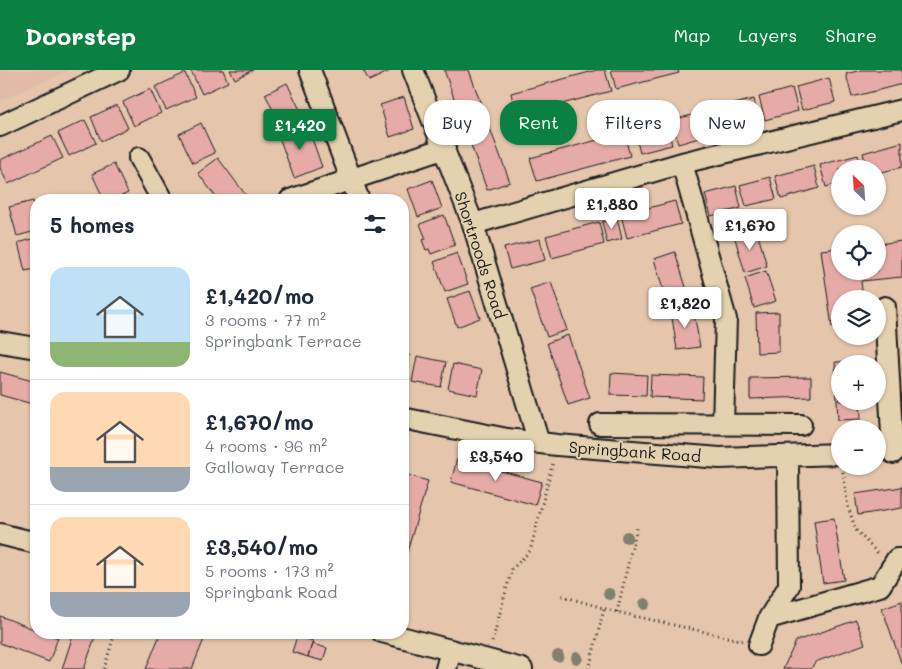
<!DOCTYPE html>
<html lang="en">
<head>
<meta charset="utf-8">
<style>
	:root { --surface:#fff; --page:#f2f2f3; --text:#1f2937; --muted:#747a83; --line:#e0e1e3; --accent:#0b8043 }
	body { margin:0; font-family:Mali,sans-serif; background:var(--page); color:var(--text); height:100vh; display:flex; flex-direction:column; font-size:19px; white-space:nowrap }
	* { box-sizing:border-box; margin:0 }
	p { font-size:16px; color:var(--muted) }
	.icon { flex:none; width:28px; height:28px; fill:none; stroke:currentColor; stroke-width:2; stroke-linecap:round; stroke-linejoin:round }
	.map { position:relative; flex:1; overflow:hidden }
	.drawer { position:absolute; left:30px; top:124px; width:379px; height:445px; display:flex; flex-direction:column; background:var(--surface); border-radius:20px; box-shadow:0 1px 4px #0004 }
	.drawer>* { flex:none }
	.top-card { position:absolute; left:424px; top:30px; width:402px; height:45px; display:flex; gap:10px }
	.needle { width:32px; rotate:335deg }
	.buttons { position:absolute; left:831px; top:90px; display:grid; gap:10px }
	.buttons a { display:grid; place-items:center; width:55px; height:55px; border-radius:50%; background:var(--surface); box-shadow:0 1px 4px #0004; font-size:25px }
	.price { position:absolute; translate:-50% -42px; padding:0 11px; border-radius:5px; background:#fff; color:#222; font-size:16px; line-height:32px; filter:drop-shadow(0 1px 2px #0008) }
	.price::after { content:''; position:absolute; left:50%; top:30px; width:15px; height:11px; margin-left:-8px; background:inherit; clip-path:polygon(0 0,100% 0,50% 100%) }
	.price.active { background:var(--accent); color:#fff }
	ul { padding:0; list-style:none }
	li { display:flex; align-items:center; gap:15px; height:125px; padding:0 20px }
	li+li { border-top:1px solid var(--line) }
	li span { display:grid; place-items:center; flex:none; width:140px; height:100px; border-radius:15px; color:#555 }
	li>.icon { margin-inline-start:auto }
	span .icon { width:60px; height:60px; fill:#fffc; stroke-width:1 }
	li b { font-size:21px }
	h2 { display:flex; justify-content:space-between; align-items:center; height:60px; padding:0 20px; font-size:21px }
	.chip { padding:0 18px; border-radius:20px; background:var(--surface); box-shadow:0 1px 4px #0004; font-size:18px; line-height:45px }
	.chip.active { background:var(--accent); color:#fff }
	header { display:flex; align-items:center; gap:30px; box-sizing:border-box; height:70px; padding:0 25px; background:var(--accent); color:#fff }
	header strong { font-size:24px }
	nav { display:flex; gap:28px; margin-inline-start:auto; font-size:18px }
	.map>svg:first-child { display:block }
</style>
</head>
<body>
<header>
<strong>Doorstep</strong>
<nav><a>Map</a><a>Layers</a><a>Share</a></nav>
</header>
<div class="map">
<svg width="902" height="599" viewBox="0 0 902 599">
	<rect width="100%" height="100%" fill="#e5c6ad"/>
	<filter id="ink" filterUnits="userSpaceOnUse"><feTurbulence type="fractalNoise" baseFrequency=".02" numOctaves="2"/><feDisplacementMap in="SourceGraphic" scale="10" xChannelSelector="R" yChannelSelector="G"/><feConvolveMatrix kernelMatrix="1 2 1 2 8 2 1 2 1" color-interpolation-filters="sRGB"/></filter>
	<g filter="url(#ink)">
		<path fill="#e1bba8" d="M 0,0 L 70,0 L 0,31 Z"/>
		<path fill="#e6aba7" stroke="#1c1c1c" d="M 193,0 L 223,0 L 228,12 L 202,24 L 191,1 Z
			M 230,0 L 253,0 L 235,9 Z
			M 363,0 L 390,0 L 390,1 L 369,11 Z
			M 444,0 L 469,0 L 482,37 L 460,45 Z
			M 597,0 L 605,0 L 611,21 L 516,46 L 511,23 Z
			M 611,0 L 678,0 L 679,3 L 616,19 Z
			M 861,0 L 902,0 L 902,14 L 852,27 L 846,4 Z
			M 185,3 L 196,27 L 166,40 L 155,17 Z
			M 829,8 L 835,32 L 802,40 L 796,17 Z
			M 287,13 L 301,42 L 279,52 L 265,24 Z
			M 792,18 L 798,41 L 765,50 L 759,27 Z
			M 150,19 L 161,43 L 134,56 L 123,32 Z
			M 404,27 L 414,59 L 390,67 L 380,35 Z
			M 754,29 L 759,52 L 728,60 L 722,37 Z
			M 117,35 L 128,58 L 101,71 L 91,47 Z
			M 704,42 L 710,65 L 678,74 L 672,50 Z
			M 85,50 L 96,73 L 69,86 L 58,63 Z
			M 666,52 L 672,75 L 640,83 L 634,60 Z
			M 201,53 L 215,83 L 193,93 L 179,64 Z
			M 488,53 L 510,112 L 487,120 L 466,61 Z
			M 307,54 L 322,97 L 294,108 L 278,64 Z
			M 624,63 L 630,86 L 537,111 L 530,88 Z
			M 52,66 L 63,88 L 8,114 L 0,98 L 0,90 Z
			M 902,72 L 902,97 L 878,103 L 878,99 L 867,99 L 863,83 Z
			M 858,85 L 862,99 L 840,99 L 840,113 L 826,117 L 820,95 Z
			M 218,88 L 248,128 L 246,130 L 218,130 L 198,103 Z
			M 114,94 L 128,123 L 113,130 L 104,130 L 92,104 Z
			M 814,96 L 819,118 L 781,129 L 775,106 Z
			M 770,107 L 776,129 L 746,136 L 740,115 Z
			M 432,110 L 442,138 L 418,147 L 408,119 Z
			M 736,116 L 741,138 L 711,146 L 705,124 Z
			M 33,131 L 36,143 L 36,161 L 17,166 L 9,137 Z
			M 675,131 L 681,154 L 627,168 L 621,145 Z
			M 444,145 L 455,175 L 431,184 L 429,179 L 426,180 L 422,170 L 426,169 L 420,154 Z
			M 617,148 L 622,169 L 607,173 L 602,152 Z
			M 599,152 L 604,174 L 552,188 L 546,166 Z
			M 756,158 L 767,196 L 745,203 L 734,165 Z
			M 36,168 L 36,199 L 25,201 L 18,173 Z
			M 540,169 L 545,190 L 510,199 L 504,178 Z
			M 902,171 L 902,207 L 861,211 L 863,229 L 840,229 L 840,256 L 832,257 L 821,180 L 840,178 L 840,201 L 878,201 L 878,174 Z
			M 675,182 L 690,230 L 668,236 L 654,189 Z
			M 457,183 L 468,214 L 445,222 L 434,192 Z
			M 766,201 L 776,231 L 754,238 L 745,208 Z
			M 551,212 L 567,260 L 547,267 L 530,219 Z
			M 470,221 L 480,248 L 457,257 L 447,229 Z
			M 693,237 L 700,277 L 677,280 L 671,241 Z
			M 779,242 L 779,282 L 757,283 L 756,243 Z
			M 568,265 L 590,328 L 568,335 L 547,273 Z
			M 402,284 L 410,285 L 405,310 L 402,309 Z
			M 417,286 L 446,292 L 441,317 L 412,312 Z
			M 858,291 L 858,294 L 840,294 L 840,331 L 860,331 L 861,349 L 838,350 L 835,292 Z
			M 453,294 L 482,300 L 477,325 L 448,319 Z
			M 0,302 L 36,312 L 36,335 L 0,325 Z
			M 611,303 L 647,305 L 646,326 L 610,325 Z
			M 651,305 L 703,307 L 702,329 L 650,327 Z
			M 811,307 L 811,327 L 750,329 L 750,308 Z
			M 457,389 L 542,412 L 535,435 L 451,412 Z
			M 404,404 L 428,411 L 402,499 L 402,409 Z
			M 902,417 L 902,438 L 858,445 L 855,424 Z
			M 834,448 L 844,510 L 823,513 L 814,451 Z
			M 902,531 L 902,595 L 882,538 Z
			M 0,546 L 36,560 L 36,562 L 43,562 L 58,568 L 49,592 L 0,573 Z
			M 856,550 L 865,574 L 815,592 L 811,599 L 783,599 L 796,571 Z
			M 74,562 L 97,562 L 84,599 L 62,599 Z
			M 161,562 L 206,564 L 192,599 L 146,599 Z
			M 297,566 L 313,571 L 308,587 L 292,582 Z
			M 312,574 L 327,578 L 323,591 L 308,587 Z"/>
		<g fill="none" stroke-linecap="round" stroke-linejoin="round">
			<defs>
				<path id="minor" d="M 310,0 L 359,130
					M 413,0 L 473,154 L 539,373
					M 0,56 L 119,0
					M 139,88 L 162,130
					M 682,93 L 726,249 L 723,355
					M 290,130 L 445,78
					M 473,154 L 682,93 L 902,40
					M 885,237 L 893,383
					M 0,272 L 36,278
					M 402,348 L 507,369 L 557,375 L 720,388 L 840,384
					M 600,354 L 801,355
					M 0,464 L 36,473
					M 769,548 L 880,516 L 897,489 L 902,489
					M 382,562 L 522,599
					M 759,575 L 769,548 L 789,516 L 788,386
					M 446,599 L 451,580"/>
			</defs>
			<use href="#minor" stroke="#1c1c1c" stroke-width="24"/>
			<path stroke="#1c1c1c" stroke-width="3" stroke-dasharray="1 4" stroke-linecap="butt" d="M 843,402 L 848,437 L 856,460 L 879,485
				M 562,526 L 617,542 L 744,571
				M 617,542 L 632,477 L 638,455
				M 492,572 L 512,499 L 530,481 L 553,392
				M 104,599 L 115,562
				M 589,599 L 604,539"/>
			<use href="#minor" stroke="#e4d1af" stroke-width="20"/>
		</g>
		<g fill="#847e6d">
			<circle cx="627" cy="467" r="6"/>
			<circle cx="609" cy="524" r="6"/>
			<circle cx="645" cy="534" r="6"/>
			<circle cx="558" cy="586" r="6"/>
			<circle cx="577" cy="588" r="6"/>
		</g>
	</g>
	<g text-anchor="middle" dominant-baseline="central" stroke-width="4" stroke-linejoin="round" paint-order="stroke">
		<g font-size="16" fill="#1c1c1c" stroke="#e4d1af">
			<text transform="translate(481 185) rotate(72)">Shortroods Road</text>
			<text transform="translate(635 381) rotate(4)">Springbank Road</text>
		</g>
	</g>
</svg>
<div class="buttons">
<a><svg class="needle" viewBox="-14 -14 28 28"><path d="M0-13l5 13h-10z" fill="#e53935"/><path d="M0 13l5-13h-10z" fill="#747a83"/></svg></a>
<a><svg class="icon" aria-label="locate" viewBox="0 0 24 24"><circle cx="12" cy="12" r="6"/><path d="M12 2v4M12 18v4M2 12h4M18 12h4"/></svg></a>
<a><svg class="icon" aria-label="layers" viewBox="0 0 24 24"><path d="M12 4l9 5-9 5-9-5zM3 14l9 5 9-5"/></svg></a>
<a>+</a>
<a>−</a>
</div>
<b class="price active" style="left:300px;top:81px">£1,420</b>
<b class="price" style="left:612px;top:160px">£1,880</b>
<b class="price" style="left:750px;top:181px">£1,670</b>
<b class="price" style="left:685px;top:259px">£1,820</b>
<b class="price" style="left:496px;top:412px">£3,540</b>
<div class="top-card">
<a class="chip">Buy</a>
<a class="chip active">Rent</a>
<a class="chip">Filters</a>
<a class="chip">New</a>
</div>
<section class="drawer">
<h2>5 homes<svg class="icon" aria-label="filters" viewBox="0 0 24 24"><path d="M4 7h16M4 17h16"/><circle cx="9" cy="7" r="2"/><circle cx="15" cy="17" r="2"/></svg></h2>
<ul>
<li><span style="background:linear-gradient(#bfe0f5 75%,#8fb573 0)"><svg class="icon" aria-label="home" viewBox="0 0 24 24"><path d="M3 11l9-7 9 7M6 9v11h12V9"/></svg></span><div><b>£1,420/mo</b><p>3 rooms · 77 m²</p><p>Springbank Terrace</p></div></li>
<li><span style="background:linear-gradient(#ffd9b3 75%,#9aa5b1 0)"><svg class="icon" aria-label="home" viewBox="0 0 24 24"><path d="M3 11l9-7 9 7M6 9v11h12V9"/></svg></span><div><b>£1,670/mo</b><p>4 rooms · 96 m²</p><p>Galloway Terrace</p></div></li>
<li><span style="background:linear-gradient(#ffd9b3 75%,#9aa5b1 0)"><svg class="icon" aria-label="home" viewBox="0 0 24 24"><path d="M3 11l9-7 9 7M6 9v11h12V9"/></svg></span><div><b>£3,540/mo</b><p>5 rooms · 173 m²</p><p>Springbank Road</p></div></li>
</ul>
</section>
</div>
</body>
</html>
